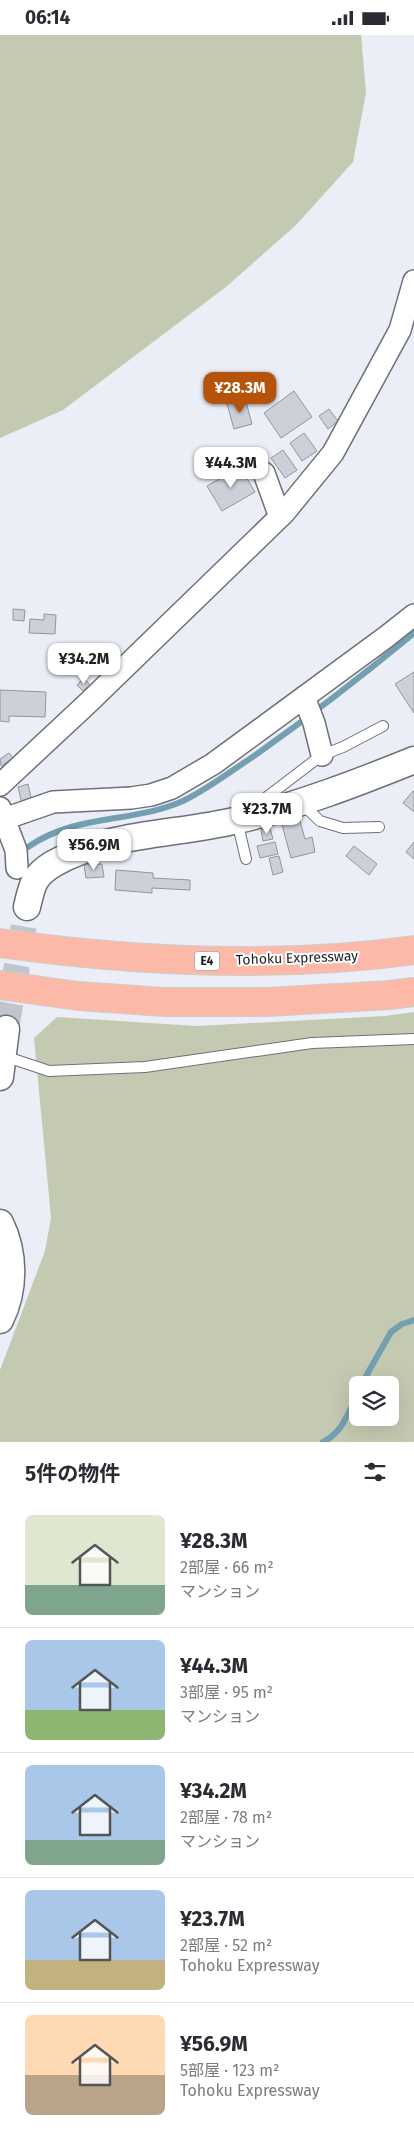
<!DOCTYPE html>
<html lang="ja">
<head>
<meta charset="utf-8">
<style>
	:root { --surface:#fff; --page:#f7f7f7; --text:#2b2b33; --muted:#7c7c81; --line:#e1e1e2; --accent:#b45309 }
	body { margin:0; font-family:"Fira Sans","Noto Sans JP",sans-serif; background:var(--page); color:var(--text); height:100vh; display:flex; flex-direction:column; font-size:19px; white-space:nowrap }
	* { box-sizing:border-box; margin:0 }
	p { font-size:16px; color:var(--muted) }
	.icon { flex:none; width:28px; height:28px; fill:none; stroke:currentColor; stroke-width:2; stroke-linecap:round; stroke-linejoin:round }
	.map { position:relative; height:1407px; overflow:hidden }
	.details { display:flex; flex-direction:column; background:var(--surface); flex:1 }
	.details>* { flex:none }
	.controls { position:absolute; left:349px; top:1341px; display:grid; gap:10px }
	.controls a { display:grid; place-items:center; width:50px; height:50px; border-radius:8px; background:var(--surface); box-shadow:0 5px 20px #0002; font-size:25px }
	.price { position:absolute; translate:-50% -42px; padding:0 11px; border-radius:10px; background:#fff; color:#222; font-size:16px; line-height:32px; filter:drop-shadow(0 1px 2px #0008) }
	.price::after { content:''; position:absolute; left:50%; top:30px; width:15px; height:11px; margin-left:-8px; background:inherit; clip-path:polygon(0 0,100% 0,50% 100%) }
	.price.active { background:var(--accent); color:#fff }
	ul { padding:0; list-style:none }
	li { display:flex; align-items:center; gap:15px; height:125px; padding:0 25px }
	li+li { border-top:1px solid var(--line) }
	li span { display:grid; place-items:center; flex:none; width:140px; height:100px; border-radius:8px; color:#555 }
	li>.icon { margin-inline-start:auto }
	span .icon { width:60px; height:60px; fill:#fffc; stroke-width:1 }
	li b { font-size:21px }
	h2 { display:flex; justify-content:space-between; align-items:center; height:60px; padding:0 25px; font-size:21px }
	.status { display:flex; justify-content:space-between; align-items:center; height:35px; padding:0 25px; background:var(--surface); direction:ltr }
	.status svg { height:14px; fill:currentColor }
	.map>svg:first-child { display:block }
</style>
</head>
<body>
<div class="status"><b>06:14</b><svg viewBox="0 0 49 12"><path d="M0 12V9h3v3zM5 12V6h3v6zM10 12V3h3v9zM15 12V0h3v12zM26 1h20v11H26zM47 4h2v5h-2z"/></svg></div>
<div class="map">
<svg width="414" height="1407" viewBox="0 0 414 1407">
	<rect width="100%" height="100%" fill="#ebeef7"/>
	<path fill="#c4cab1" fill-rule="evenodd" d="M 0,0 L 361,0 L 366,58 L 353,127 L 296,190 L 226,252 L 63,375 L 0,403 Z
		M 414,977 L 414,1407 L 0,1407 L 0,1335 L 45,1216 L 51,1183 L 34,1003 L 57,982 L 197,991 L 385,981 ZM 358,1350 L 390,1350 L 390,1382 L 358,1382 Z"/>
	<g fill="none" stroke-linecap="round" stroke-linejoin="round">
		<path stroke="#749fb1" stroke-width="6" d="M 28,812 C 77,778 130,789 183,766 C 208,754 231,736 254,721 C 309,682 362,641 414,598
			M 361,1350 L 391,1297 L 402,1289 L 414,1285
			M 323,1407 C 343,1397 348,1378 358,1358"/>
	</g>
	<path fill="#cdd0d9" stroke="#93959e" d="M 294,356 L 312,382 L 281,403 L 264,378 Z
		M 245,363 L 252,389 L 234,394 L 227,369 Z
		M 329,374 L 338,386 L 328,394 L 319,381 Z
		M 304,398 L 317,416 L 302,426 L 290,408 Z
		M 283,415 L 297,435 L 285,443 L 271,423 Z
		M 240,432 L 255,457 L 222,476 L 207,451 Z
		M 13,574 L 25,575 L 24,586 L 13,585 Z
		M 44,579 L 56,580 L 55,599 L 29,598 L 30,584 L 44,585 Z
		M 414,637 L 414,678 L 395,649 Z
		M 84,643 L 90,650 L 83,656 L 77,650 Z
		M 0,655 L 46,657 L 45,682 L 9,681 L 9,687 L 0,686 Z
		M 9,718 L 13,723 L 1,731 L 0,724 Z
		M 28,749 L 32,767 L 22,769 L 18,752 Z
		M 413,756 L 414,757 L 414,777 L 403,768 Z
		M 300,786 L 305,804 L 312,802 L 315,817 L 291,823 L 282,790 Z
		M 270,793 L 273,804 L 263,806 L 261,795 Z
		M 275,807 L 278,819 L 260,823 L 257,811 Z
		M 414,807 L 414,824 L 406,817 Z
		M 354,811 L 377,829 L 369,840 L 346,821 Z
		M 279,821 L 283,837 L 273,840 L 269,823 Z
		M 102,829 L 104,842 L 86,843 L 84,830 Z
		M 116,835 L 153,838 L 153,843 L 190,845 L 190,855 L 152,853 L 152,858 L 115,855 Z"/>
	<g fill="none" stroke-linecap="round" stroke-linejoin="round">
		<path stroke="#c2c5cd" stroke-width="26" stroke-dasharray="26 13" stroke-linecap="butt" d="M 6,994 L 27,872"/>
		<defs>
			<path id="service" d="M 302,769 L 320,786 L 343,793 L 379,792
				M 251,774 L 322,720 L 343,712 L 383,691
				M 237,786 L 246,824
				M 4,1021 L 49,1036 L 145,1032 L 312,1008 L 414,1004"/>
			<path id="minor" d="M 264,438 L 280,482
				M 304,662 L 314,688 L 322,720
				M 0,750 L 89,667 L 284,478 L 333,418 L 400,295 L 414,246
				M 0,773 L 16,815 L 17,833
				M 4,784 L 53,767 L 131,763 L 151,760 L 172,753 L 213,729 L 386,602 L 414,580"/>
			<path id="tertiary" d="M 27,872 C 32,851 33,841 53,829 C 108,797 177,800 238,785 C 297,771 357,748 414,725
				M 0,1042 L 6,994
				M 0,1188 C 15,1218 15,1255 0,1285"/>
			<path id="motorway" d="M 0,908 C 137,927 276,934 414,915
				M 0,950 L 78,961 L 164,967 L 267,967 L 390,960 L 414,957"/>
		</defs>
		<use href="#service" stroke="#6e7078" stroke-width="12"/>
		<use href="#minor" stroke="#6e7078" stroke-width="24"/>
		<use href="#tertiary" stroke="#6e7078" stroke-width="29"/>
		<use href="#motorway" stroke="#cececf" stroke-width="30"/>
		<use href="#service" stroke="#fff" stroke-width="10"/>
		<use href="#minor" stroke="#fff" stroke-width="21"/>
		<use href="#tertiary" stroke="#fff" stroke-width="26"/>
		<use href="#motorway" stroke="#fcb9a8" stroke-width="28"/>
	</g>
	<g text-anchor="middle" dominant-baseline="central" stroke-width="4" stroke-linejoin="round" paint-order="stroke">
		<rect fill="#fff" stroke="#626265" stroke-width="1" x="194.5" y="916.5" width="25" height="19" rx="4"/>
		<g font-size="12" font-weight="bold" fill="#1e1f23">
			<text x="207" y="926">E4</text>
		</g>
		<g font-size="14" fill="#1e1f23" stroke="#fff">
			<text transform="translate(297 923) rotate(-2)">Tohoku Expressway</text>
		</g>
	</g>
</svg>
<div class="controls">
<a><svg class="icon" aria-label="layers" viewBox="0 0 24 24"><path d="M12 4l9 5-9 5-9-5zM3 14l9 5 9-5"/></svg></a>
</div>
<b class="price active" style="left:240px;top:379px">¥28.3M</b>
<b class="price" style="left:231px;top:454px">¥44.3M</b>
<b class="price" style="left:84px;top:650px">¥34.2M</b>
<b class="price" style="left:267px;top:800px">¥23.7M</b>
<b class="price" style="left:94px;top:836px">¥56.9M</b>
</div>
<section class="details">
<h2>5件の物件<svg class="icon" aria-label="filters" viewBox="0 0 24 24"><path d="M4 7h16M4 17h16"/><circle cx="9" cy="7" r="2"/><circle cx="15" cy="17" r="2"/></svg></h2>
<ul>
<li><span style="background:linear-gradient(#dfe7d0 70%,#7fa58c 0)"><svg class="icon" aria-label="home" viewBox="0 0 24 24"><path d="M3 11l9-7 9 7M6 9v11h12V9"/></svg></span><div><b>¥28.3M</b><p>2部屋 · 66 m²</p><p>マンション</p></div></li>
<li><span style="background:linear-gradient(#a9c7e8 70%,#8fb573 0)"><svg class="icon" aria-label="home" viewBox="0 0 24 24"><path d="M3 11l9-7 9 7M6 9v11h12V9"/></svg></span><div><b>¥44.3M</b><p>3部屋 · 95 m²</p><p>マンション</p></div></li>
<li><span style="background:linear-gradient(#a9c7e8 75%,#7fa58c 0)"><svg class="icon" aria-label="home" viewBox="0 0 24 24"><path d="M3 11l9-7 9 7M6 9v11h12V9"/></svg></span><div><b>¥34.2M</b><p>2部屋 · 78 m²</p><p>マンション</p></div></li>
<li><span style="background:linear-gradient(#a9c7e8 70%,#c2b280 0)"><svg class="icon" aria-label="home" viewBox="0 0 24 24"><path d="M3 11l9-7 9 7M6 9v11h12V9"/></svg></span><div><b>¥23.7M</b><p>2部屋 · 52 m²</p><p>Tohoku Expressway</p></div></li>
<li><span style="background:linear-gradient(#ffd9b3 60%,#b9a48a 0)"><svg class="icon" aria-label="home" viewBox="0 0 24 24"><path d="M3 11l9-7 9 7M6 9v11h12V9"/></svg></span><div><b>¥56.9M</b><p>5部屋 · 123 m²</p><p>Tohoku Expressway</p></div></li>
</ul>
</section>
</body>
</html>
